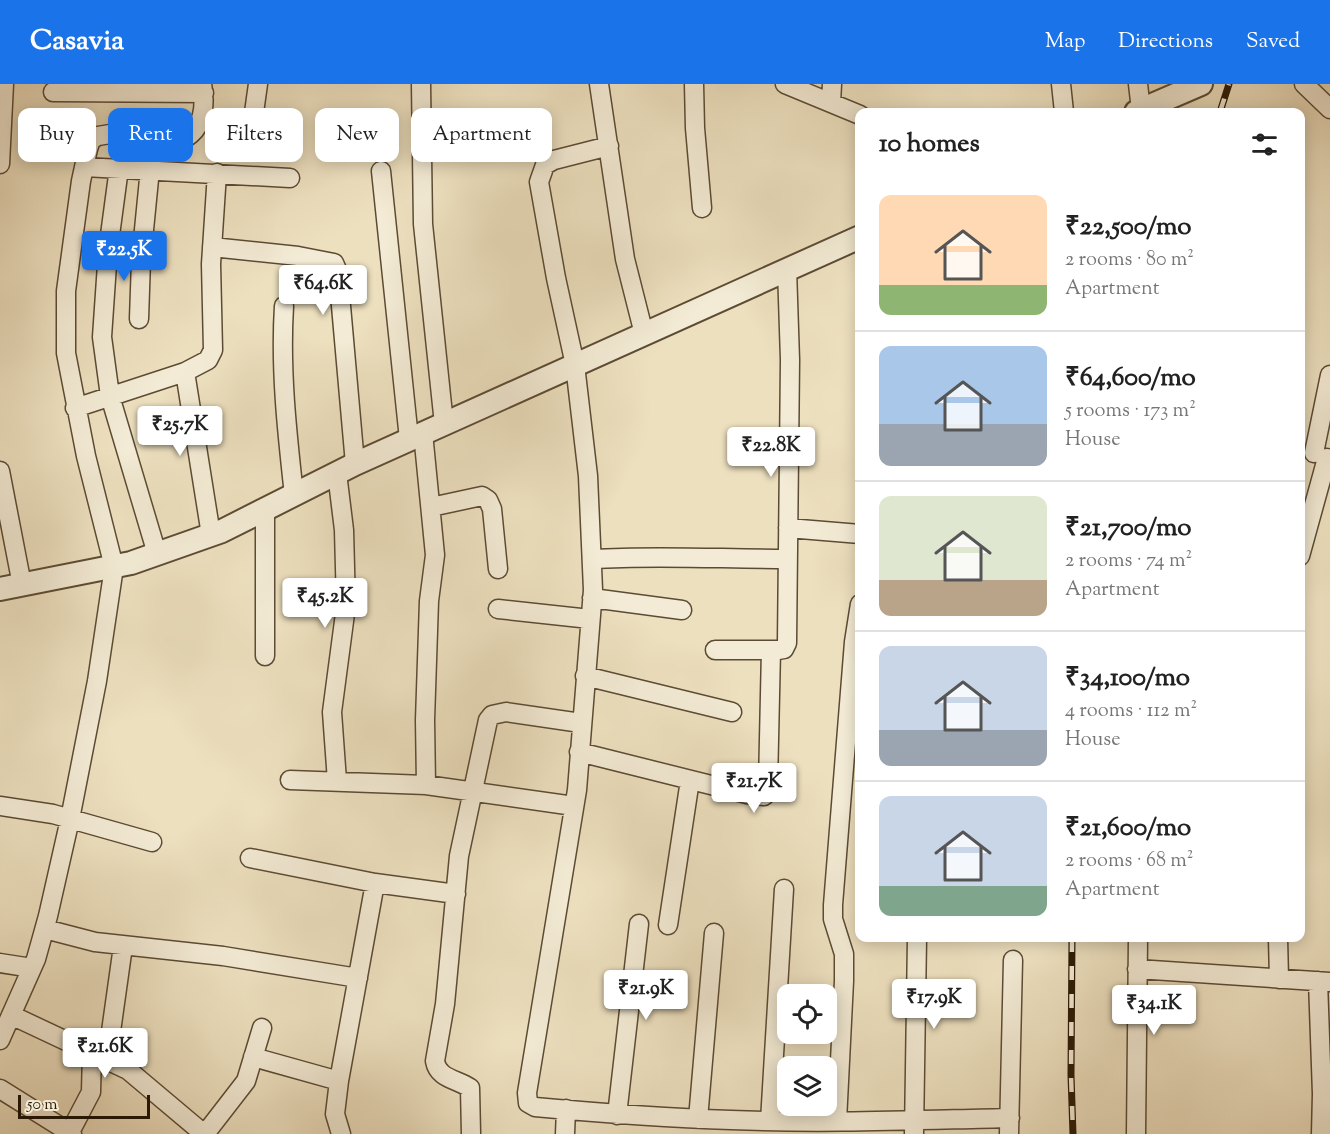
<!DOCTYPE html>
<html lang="en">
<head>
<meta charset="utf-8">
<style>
	:root { --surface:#fff; --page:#f6f6f6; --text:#222; --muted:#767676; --line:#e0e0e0; --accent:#1a73e8 }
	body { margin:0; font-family:"Sorts Mill Goudy",serif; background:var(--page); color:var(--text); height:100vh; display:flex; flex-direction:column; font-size:22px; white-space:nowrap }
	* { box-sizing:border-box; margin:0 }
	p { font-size:20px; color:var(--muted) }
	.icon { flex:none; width:33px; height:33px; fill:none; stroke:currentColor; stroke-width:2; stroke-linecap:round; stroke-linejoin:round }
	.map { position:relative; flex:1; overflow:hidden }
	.panel { position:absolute; left:855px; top:24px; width:450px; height:834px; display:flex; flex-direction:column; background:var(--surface); border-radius:12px; box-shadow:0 3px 15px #0003 }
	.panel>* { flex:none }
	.hud { position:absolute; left:18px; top:24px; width:570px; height:54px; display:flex; gap:12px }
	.controls { position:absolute; left:777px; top:900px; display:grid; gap:12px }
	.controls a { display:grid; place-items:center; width:60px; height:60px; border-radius:12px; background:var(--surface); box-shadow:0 3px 15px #0003; font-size:30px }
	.scale { position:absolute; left:18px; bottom:15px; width:132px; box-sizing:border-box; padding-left:6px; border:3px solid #2b1905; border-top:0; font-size:16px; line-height:21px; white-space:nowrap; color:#2b1905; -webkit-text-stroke:4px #f3ebd5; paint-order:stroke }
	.price { position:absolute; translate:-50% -51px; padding:0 14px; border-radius:6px; background:#fff; color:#222; font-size:20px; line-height:39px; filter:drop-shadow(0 2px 3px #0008) }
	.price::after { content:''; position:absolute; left:50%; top:36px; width:18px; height:14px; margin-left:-9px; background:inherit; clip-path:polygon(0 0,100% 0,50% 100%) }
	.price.active { background:var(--accent); color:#fff }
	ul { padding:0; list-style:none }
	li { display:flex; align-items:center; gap:18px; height:150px; padding:0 24px }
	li+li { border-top:2px solid var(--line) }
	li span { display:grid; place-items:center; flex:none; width:168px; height:120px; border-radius:12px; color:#555 }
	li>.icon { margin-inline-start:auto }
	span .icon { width:72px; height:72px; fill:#fffc; stroke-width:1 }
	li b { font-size:26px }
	h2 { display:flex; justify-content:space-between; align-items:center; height:72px; padding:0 24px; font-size:26px }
	.tag { padding:0 21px; border-radius:12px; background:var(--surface); box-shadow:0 3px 15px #0003; font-size:21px; line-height:54px }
	.tag.active { background:var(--accent); color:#fff }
	header { display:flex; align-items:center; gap:36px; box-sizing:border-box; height:84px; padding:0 30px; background:var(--accent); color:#fff }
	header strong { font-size:28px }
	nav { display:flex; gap:33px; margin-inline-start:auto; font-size:21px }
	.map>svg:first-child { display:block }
</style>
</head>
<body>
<header>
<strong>Casavia</strong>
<nav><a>Map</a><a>Directions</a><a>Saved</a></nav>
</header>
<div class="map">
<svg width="1330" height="1050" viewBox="0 0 1330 1050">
	<rect width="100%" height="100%" fill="#ede0bf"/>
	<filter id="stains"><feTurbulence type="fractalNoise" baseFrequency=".00333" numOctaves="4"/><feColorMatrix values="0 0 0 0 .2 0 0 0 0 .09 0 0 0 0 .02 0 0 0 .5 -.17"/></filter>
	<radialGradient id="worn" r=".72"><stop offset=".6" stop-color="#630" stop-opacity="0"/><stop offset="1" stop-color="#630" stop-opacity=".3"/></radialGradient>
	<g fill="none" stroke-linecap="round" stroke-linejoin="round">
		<defs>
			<path id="minor" d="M 421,0 L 423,140 L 444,340
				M 599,0 L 625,175 L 644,250
				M 694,0 L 695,44 L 702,124
				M 785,0 L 860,31
				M 1061,0 L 1064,28
				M 1138,0 L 1141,26
				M 1304,0 L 1330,25
				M 53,8 L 204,9
				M 831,19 L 832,0
				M 250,57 L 258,0
				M 609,62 L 554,76 L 545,81 L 539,98 L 556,194 L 575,281 L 588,392 L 593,506 L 577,706 L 527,1009 L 528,1019 L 535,1023 C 600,1029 665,1034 731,1036 C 824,1040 917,1036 1010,1034
				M 0,80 L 4,0
				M 84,83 L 290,94
				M 119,84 L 108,166 L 102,253 L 110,312 L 157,470
				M 381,87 L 409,355
				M 212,163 L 298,172 L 334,179 L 338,188 L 355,380
				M 284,222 C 280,285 287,348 294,411
				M 139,235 L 141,176 L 150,85
				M 185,288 L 211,451
				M 75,324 L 185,288 L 208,276 L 213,266 L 211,180 L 217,89
				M 423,349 L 435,471 L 429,517 L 425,636 L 426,701
				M 1314,369 L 1330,291
				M 0,387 L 22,501
				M 431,423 L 482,412 L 488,416 L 492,425 L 498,485
				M 265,425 L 265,572
				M 788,444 L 860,450
				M 1300,472 L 1327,374
				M 593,475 C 657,471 722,475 787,475
				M 592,514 L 682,526
				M 498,525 L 590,535
				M 715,566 L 778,566 L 784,565 L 787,559 L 790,276 L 787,185
				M 585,592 L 732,628
				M 579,668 L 747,710 L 764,712 L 768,708 L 768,700 L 771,566
				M 290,696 L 426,701 L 574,722
				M 337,697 L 332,628 L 346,522 L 344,446 L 337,389
				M 0,722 L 53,730 L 152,758
				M 250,774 L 375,799 L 456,810
				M 668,841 L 690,696
				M 45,845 L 95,858 L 223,872 L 358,894
				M 1278,854 L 1279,895
				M 0,879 L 32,884
				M 1137,885 L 1330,898
				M 1318,897 L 1322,1010 L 1321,1050
				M 11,931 L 128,986 L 204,1050
				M 0,956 L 36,875 L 48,832 L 70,735 L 97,597 L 114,483 L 86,372 L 66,269 L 66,207 L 81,97 L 88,65 L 91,56 L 98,52 L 110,50 L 180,57 C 204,46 206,23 202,0
				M 253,973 L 339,997
				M 107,976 L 123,862
				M 0,1005 L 72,1050
				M 617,1031 L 639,840
				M 698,1035 L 714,849
				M 770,1037 L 784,805
				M 837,1037 L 844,897 L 844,870 L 833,835 L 833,821 L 854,558 L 860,520
				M 69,1050 L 91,1008 L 92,968
				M 205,1050 L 246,997 L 262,944
				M 341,1050 L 335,1030 L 339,997 L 375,799
				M 471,1050 L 470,1004 C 457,995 438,995 435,977 L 445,920 L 459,772 L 488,636 L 492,631 L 506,628 L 581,639
				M 565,1050 L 566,1025
				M 914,1050 L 917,854
				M 1009,1050 L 1013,876
				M 1136,1050 L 1138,854"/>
			<path id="tertiary" d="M 1136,28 L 1201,0
				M 0,505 L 131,479 L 222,447 L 355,380 L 860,153"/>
		</defs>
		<use href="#minor" stroke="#5c4b34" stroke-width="21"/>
		<use href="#tertiary" stroke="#5c4b34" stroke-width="26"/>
		<use href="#minor" stroke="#f3ebd5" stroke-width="18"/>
		<use href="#tertiary" stroke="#f3ebd5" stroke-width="22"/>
		<defs>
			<path id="rail" d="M 1220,28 L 1229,0
				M 1072,854 L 1071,991 L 1073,1050"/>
		</defs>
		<use href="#rail" stroke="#2b1905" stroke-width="7"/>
		<use href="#rail" stroke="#f3ebd5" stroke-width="4.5" stroke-dasharray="14" stroke-linecap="butt"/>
	</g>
	<rect width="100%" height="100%" filter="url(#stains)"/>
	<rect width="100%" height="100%" fill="url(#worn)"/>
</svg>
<div class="controls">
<a><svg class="icon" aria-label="locate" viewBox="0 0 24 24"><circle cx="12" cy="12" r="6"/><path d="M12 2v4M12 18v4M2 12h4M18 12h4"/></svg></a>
<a><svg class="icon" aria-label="layers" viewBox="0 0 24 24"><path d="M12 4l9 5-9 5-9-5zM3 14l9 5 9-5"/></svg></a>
</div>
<div class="scale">50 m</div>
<b class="price active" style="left:124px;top:198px">₹22.5K</b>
<b class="price" style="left:323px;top:232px">₹64.6K</b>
<b class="price" style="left:180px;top:373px">₹25.7K</b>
<b class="price" style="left:771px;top:394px">₹22.8K</b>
<b class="price" style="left:325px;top:545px">₹45.2K</b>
<b class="price" style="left:754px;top:730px">₹21.7K</b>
<b class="price" style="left:646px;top:937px">₹21.9K</b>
<b class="price" style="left:934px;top:946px">₹17.9K</b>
<b class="price" style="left:1154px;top:952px">₹34.1K</b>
<b class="price" style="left:105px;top:995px">₹21.6K</b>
<div class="hud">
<a class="tag">Buy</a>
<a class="tag active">Rent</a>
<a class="tag">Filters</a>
<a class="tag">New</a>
<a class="tag">Apartment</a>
</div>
<section class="panel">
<h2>10 homes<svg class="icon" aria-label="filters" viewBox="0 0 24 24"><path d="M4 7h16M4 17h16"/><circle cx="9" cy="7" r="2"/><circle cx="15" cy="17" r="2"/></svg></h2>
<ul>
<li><span style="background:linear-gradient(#ffd9b3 75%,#8fb573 0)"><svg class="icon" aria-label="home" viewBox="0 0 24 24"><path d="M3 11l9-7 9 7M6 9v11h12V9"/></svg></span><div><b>₹22,500/mo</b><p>2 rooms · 80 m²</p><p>Apartment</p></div></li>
<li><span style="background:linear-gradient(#a9c7e8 65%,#9aa5b1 0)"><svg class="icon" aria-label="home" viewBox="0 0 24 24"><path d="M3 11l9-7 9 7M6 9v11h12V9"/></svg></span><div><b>₹64,600/mo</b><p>5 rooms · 173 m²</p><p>House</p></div></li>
<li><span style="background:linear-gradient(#dfe7d0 70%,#b9a48a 0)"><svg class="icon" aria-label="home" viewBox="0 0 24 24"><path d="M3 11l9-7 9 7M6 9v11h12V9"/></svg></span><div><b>₹21,700/mo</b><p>2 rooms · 74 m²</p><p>Apartment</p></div></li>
<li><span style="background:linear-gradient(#c9d6e8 70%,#9aa5b1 0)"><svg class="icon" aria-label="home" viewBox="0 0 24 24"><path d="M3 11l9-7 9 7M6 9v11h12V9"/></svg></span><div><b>₹34,100/mo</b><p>4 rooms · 112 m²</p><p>House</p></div></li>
<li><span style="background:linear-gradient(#c9d6e8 75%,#7fa58c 0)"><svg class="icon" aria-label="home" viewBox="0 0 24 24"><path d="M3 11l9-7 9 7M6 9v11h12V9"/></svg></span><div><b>₹21,600/mo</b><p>2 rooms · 68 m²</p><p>Apartment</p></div></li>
</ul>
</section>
</div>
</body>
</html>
